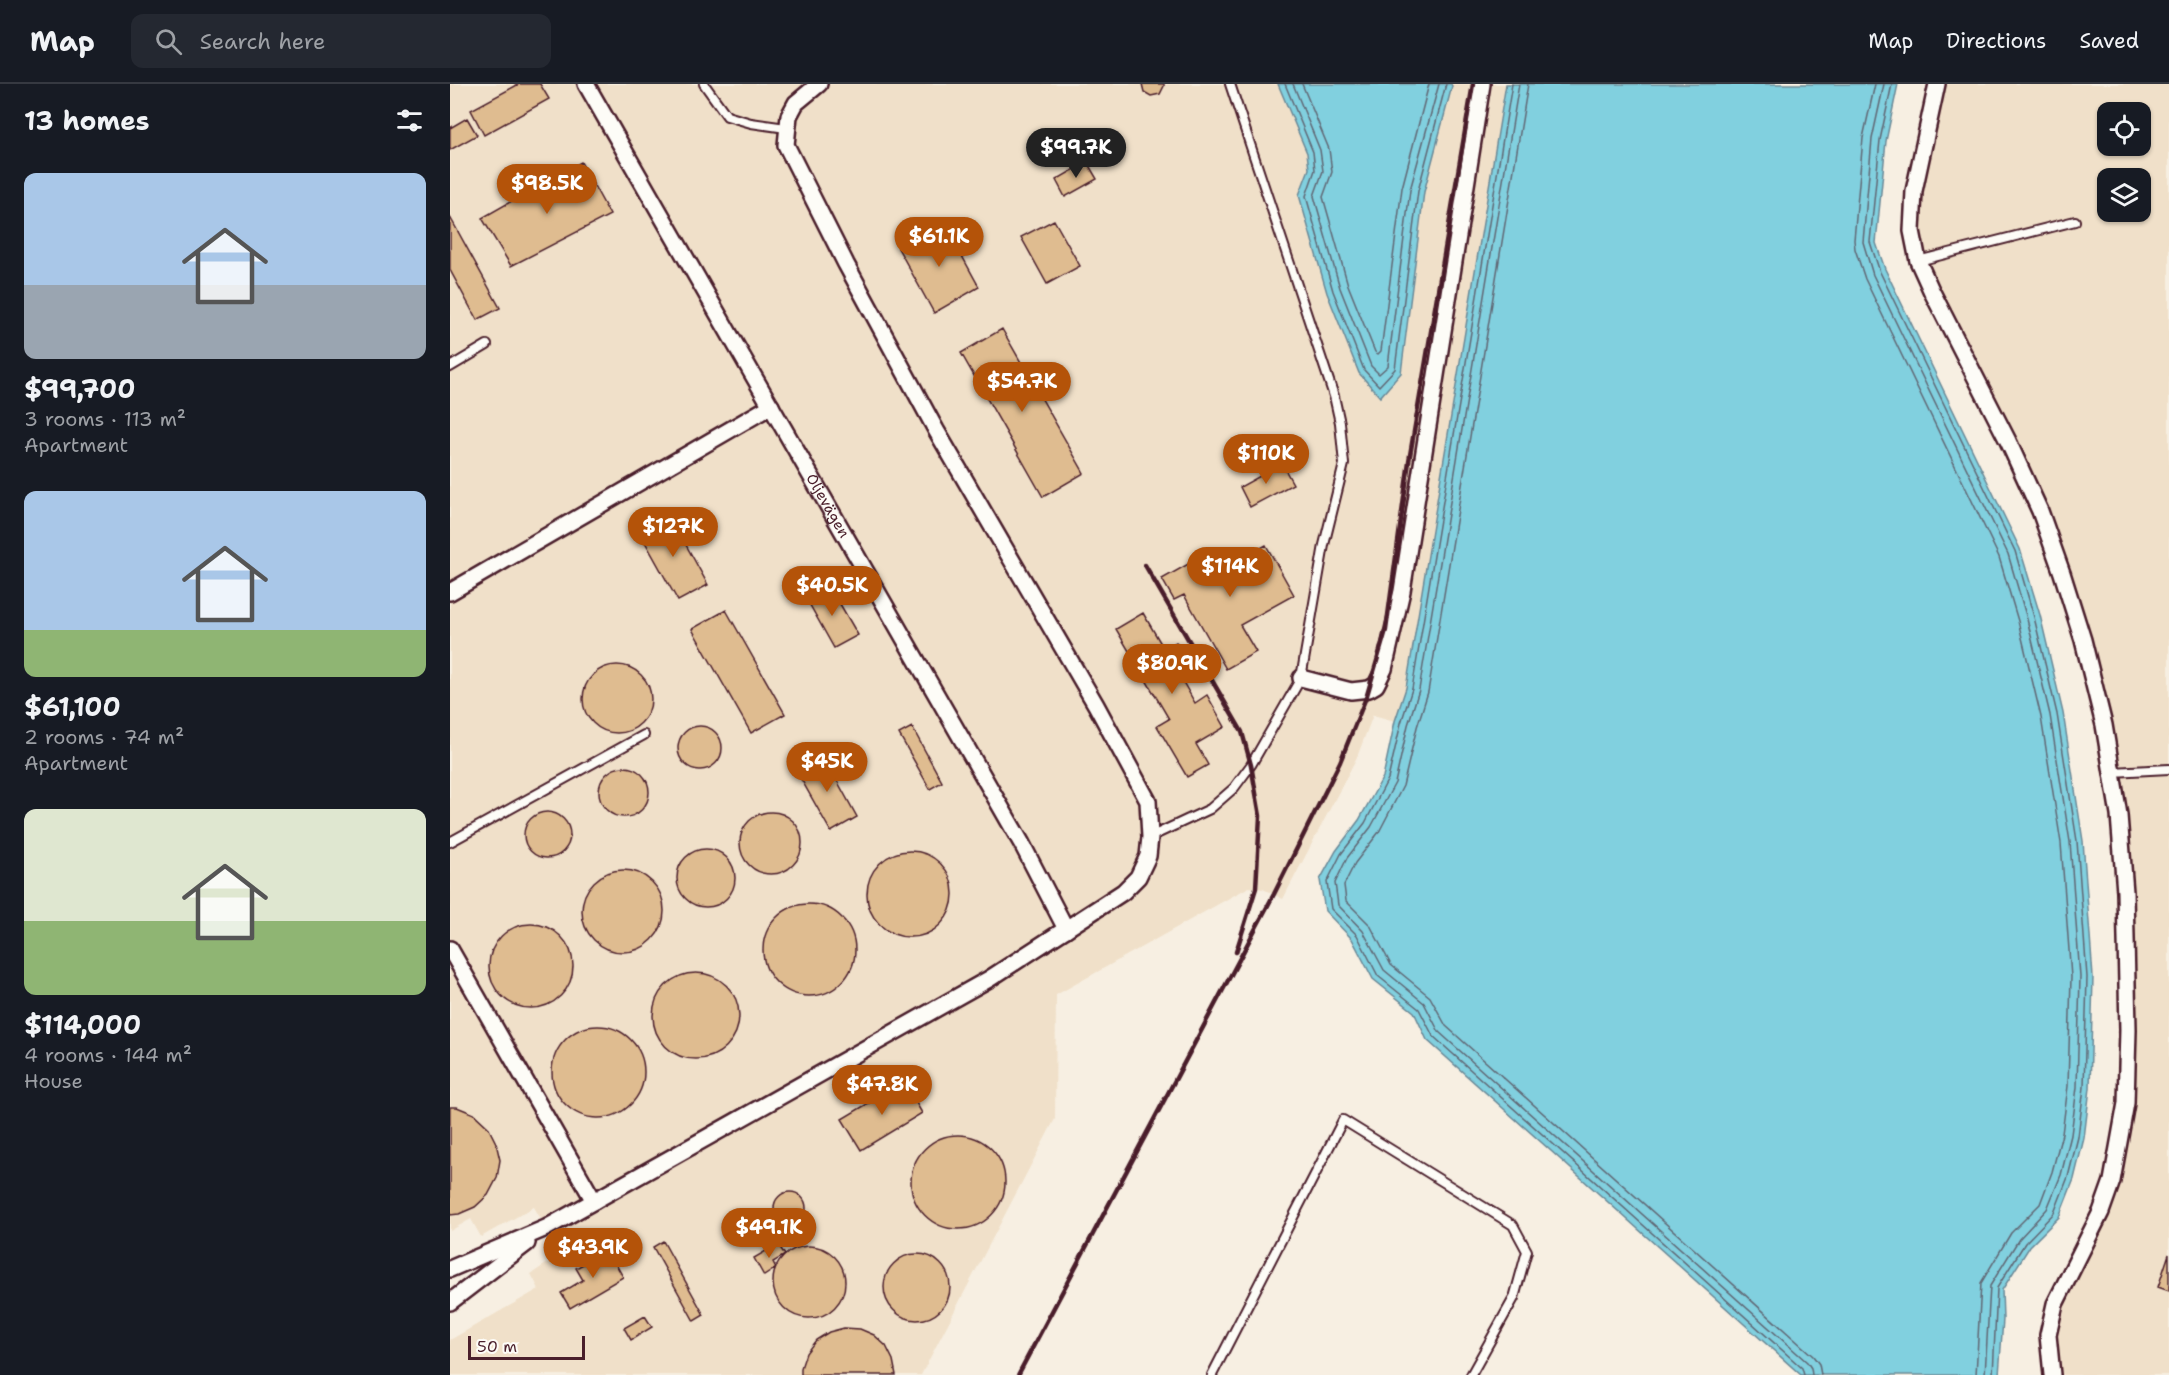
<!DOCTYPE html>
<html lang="en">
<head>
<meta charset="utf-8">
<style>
	:root { --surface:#171b24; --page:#242831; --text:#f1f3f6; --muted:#9ea1a6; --line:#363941; --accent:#b45309 }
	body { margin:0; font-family:"Shantell Sans",sans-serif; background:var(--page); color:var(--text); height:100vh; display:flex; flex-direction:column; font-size:22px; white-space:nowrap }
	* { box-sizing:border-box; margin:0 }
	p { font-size:20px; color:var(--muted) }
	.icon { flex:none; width:33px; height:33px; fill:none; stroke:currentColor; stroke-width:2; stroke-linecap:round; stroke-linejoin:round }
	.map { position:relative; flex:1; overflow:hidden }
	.side { display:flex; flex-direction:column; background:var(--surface); width:450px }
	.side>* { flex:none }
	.buttons { position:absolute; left:1647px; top:18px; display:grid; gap:12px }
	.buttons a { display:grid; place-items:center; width:54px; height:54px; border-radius:12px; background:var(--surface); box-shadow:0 2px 4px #0004; font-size:30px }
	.scale { position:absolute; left:18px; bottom:15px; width:117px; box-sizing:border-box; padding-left:6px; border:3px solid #4a1f2b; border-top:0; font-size:16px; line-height:21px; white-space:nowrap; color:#4a1f2b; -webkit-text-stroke:4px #fdfcf7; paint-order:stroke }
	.price { position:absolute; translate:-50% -51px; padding:0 14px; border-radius:21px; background:var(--accent); color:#fff; font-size:20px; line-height:39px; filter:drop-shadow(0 2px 3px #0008) }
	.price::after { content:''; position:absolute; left:50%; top:36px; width:18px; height:14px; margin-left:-9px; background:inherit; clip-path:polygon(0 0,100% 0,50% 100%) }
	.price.active { background:#222; color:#fff }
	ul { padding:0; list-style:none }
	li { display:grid; align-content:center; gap:12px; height:318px; padding:0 24px }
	li span { display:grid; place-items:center; height:186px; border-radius:12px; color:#555 }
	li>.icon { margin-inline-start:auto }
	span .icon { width:108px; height:108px; fill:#fffc; stroke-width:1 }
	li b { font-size:26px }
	h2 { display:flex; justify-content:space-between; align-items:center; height:72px; padding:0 24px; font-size:26px }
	header { display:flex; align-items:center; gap:36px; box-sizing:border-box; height:84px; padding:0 30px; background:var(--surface); border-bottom:2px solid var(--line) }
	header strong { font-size:28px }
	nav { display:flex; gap:33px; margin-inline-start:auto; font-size:21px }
	.search { width:420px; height:54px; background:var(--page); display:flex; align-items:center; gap:15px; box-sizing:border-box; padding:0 21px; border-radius:12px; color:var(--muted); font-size:22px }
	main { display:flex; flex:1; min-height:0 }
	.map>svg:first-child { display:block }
</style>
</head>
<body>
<header>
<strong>Map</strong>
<div class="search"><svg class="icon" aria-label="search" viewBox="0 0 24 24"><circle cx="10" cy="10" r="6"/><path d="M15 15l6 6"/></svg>Search here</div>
<nav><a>Map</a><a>Directions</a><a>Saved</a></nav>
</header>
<main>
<section class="side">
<h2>13 homes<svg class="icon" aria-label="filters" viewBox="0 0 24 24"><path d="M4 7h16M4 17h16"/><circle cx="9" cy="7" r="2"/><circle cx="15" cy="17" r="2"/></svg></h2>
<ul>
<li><span style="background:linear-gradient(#a9c7e8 60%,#9aa5b1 0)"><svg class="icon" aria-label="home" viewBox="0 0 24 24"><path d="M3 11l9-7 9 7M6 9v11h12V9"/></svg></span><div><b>$99,700</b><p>3 rooms · 113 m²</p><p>Apartment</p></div></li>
<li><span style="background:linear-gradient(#a9c7e8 75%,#8fb573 0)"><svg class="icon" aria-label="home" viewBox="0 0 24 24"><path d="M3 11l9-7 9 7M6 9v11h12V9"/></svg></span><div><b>$61,100</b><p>2 rooms · 74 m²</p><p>Apartment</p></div></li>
<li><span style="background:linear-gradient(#dfe7d0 60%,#8fb573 0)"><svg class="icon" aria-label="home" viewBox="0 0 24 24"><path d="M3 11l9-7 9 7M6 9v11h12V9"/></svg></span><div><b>$114,000</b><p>4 rooms · 144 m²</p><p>House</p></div></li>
</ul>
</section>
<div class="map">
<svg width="1719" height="1291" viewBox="0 0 1719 1291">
	<rect width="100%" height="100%" fill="#f7efe2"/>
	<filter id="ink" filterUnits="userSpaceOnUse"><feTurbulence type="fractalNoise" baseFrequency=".0167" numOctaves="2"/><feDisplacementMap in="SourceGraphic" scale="12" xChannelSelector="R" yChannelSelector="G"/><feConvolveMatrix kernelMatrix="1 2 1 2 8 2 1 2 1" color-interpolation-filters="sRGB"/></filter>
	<g filter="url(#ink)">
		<path fill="#f0e0c9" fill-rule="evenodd" d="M 0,0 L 1056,0 L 956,604 L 945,637 L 923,631 L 907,673 L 833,815 L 813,805 L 799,803 L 606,911 L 605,1035 L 471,1291 L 0,1291 L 0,1256 L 89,1205 L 81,1190 L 111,1170 L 84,1123 L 31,1153 L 21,1135 L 0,1147 Z
			M 1487,0 L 1719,0 L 1719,1291 L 1602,1291 L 1598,1251 L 1651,1128 L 1676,1019 L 1669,731 L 1612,489 L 1462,147 ZM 1658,28 L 1690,28 L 1690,62 L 1658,62 ZM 1658,94 L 1690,94 L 1690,128 L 1658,128 Z"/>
		<path fill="#81d0df" stroke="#6b8997" stroke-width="1.5" d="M 828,0 L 1001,0 L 1002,2 L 974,108 L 951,289 L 930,313 L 909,289 L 877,209 L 849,111 L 859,85 L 857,69 Z
			M 1056,0 L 1448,0 L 1436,57 L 1426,159 L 1435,185 L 1570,465 L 1590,531 L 1613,629 L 1633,757 L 1643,893 L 1640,1004 L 1634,1054 L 1624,1095 L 1609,1133 L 1580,1162 L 1552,1206 L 1553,1235 L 1549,1291 L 1351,1291 L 977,956 L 964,928 L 923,895 L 902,855 L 875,827 L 870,796 L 886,767 L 909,736 L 933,693 L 945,637 L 956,604 Z"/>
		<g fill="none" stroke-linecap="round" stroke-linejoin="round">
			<path stroke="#606673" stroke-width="1.5" d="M 835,0 L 863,68 L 865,86 L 856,112 L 883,207 L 914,286 L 929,302 L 945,285 L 968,107 L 996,0
				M 843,0 L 870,66 L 873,87 L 864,112 L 890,204 L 921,282 L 929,290 L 938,282 L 960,106 L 989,0
				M 852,0 L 879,65 L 882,88 L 873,113 L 898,201 L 925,268 L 928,270 L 931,267 L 952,104 L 979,0
				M 1062,0 L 962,605 L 951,639 L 938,695 L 915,739 L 891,770 L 877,798 L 881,825 L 907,851 L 928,892 L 969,925 L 983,952 L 1352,1284 L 1354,1291
				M 1069,0 L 969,606 L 958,641 L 945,699 L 921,743 L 897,774 L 885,799 L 888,821 L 913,847 L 934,886 L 974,919 L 989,948 L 1357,1278 L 1361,1284 L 1362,1291
				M 1078,0 L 978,608 L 967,643 L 953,702 L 929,748 L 905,779 L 894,801 L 896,817 L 920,841 L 941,881 L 980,913 L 996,942 L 1363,1272 L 1369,1280 L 1371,1291
				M 1425,0 L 1413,54 L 1404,156 L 1405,165 L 1415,195 L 1549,473 L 1568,537 L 1591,633 L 1611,759 L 1621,893 L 1618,1002 L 1612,1050 L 1602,1088 L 1590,1120 L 1561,1149 L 1531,1199 L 1526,1291
				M 1434,0 L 1422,55 L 1413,158 L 1423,191 L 1558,470 L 1577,535 L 1600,631 L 1620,758 L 1630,893 L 1627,1003 L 1621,1051 L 1611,1091 L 1597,1125 L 1569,1155 L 1540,1202 L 1535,1291
				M 1442,0 L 1430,56 L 1420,158 L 1430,188 L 1565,467 L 1584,533 L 1607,630 L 1627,757 L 1637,893 L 1634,1003 L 1628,1053 L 1618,1093 L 1604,1129 L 1575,1159 L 1547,1204 L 1543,1291"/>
		</g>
		<path fill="#dfbc90" stroke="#4a1f2b" stroke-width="1.5" d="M 69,0 L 90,0 L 99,15 L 34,51 L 21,26 Z
			M 692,0 L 714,0 L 714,2 L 710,10 L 701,12 L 694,8 Z
			M 17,34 L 27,51 L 0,66 L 0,44 Z
			M 131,78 L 160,131 L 61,182 L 32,134 Z
			M 637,78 L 647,95 L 615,113 L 606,96 Z
			M 0,133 L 50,224 L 27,236 L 0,186 Z
			M 604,136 L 630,182 L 597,200 L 571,153 Z
			M 494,139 L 529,203 L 484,229 L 448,164 Z
			M 552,245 L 634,389 L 593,413 L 511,269 Z
			M 832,380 L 843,400 L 800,423 L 790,403 Z
			M 219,430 L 258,501 L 228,517 L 189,447 Z
			M 816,461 L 844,511 L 790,541 L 806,568 L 776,585 L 734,511 L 724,516 L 712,495 L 761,467 L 771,486 Z
			M 379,501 L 408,551 L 384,564 L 356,514 Z
			M 276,526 L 335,630 L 301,649 L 242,545 Z
			M 693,529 L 714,565 L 726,558 L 733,570 L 721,577 L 745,619 L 757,611 L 775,643 L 746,660 L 758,681 L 737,693 L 707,642 L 719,635 L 666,545 Z
			M133 615a34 34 0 1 1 68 0a34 34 0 1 1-68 0Z
			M228 664a22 22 0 1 1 44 0a22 22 0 1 1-44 0Z
			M 462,643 L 492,698 L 480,705 L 449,650 Z
			M 373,671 L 407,733 L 381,748 L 346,686 Z
			M149 708a25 25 0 1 1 50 0a25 25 0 1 1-50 0Z
			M290 759a31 31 0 1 1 62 0a31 31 0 1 1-62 0Z
			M74 751a23 23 0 1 1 46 0a23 23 0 1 1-46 0Z
			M227 794a29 29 0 1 1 58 0a29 29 0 1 1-58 0Z
			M417 810a43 43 0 1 1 86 0a43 43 0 1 1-86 0Z
			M132 827a41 41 0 1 1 82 0a41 41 0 1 1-82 0Z
			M313 866a46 46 0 1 1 92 0a46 46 0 1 1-92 0Z
			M39 882a42 42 0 1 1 84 0a42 42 0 1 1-84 0Z
			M203 932a43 43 0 1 1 86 0a43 43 0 1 1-86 0Z
			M102 988a46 46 0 1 1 92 0a46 46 0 1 1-92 0Z
			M 454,998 L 472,1029 L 411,1066 L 392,1035 Z
			M 0,1023 L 7,1023 L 24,1030 L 38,1043 L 46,1059 L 50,1076 L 47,1094 L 38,1111 L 25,1123 L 9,1130 L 0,1131 Z
			M461 1098a47 47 0 1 1 94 0a47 47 0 1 1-94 0Z
			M324 1124a16 16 0 1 1 32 0a16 16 0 1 1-32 0Z
			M 213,1157 L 254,1231 L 244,1237 L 203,1163 Z
			M 328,1160 L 335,1171 L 323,1178 L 326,1184 L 314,1192 L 304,1174 Z
			M323 1198a36 36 0 1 1 72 0a36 36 0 1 1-72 0Z
			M 158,1166 L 173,1193 L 120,1224 L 111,1209 L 133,1196 L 126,1184 Z
			M434 1203a33 33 0 1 1 66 0a33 33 0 1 1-66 0Z
			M 1719,1170 L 1719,1207 L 1708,1203 Z
			M 195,1232 L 202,1243 L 181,1256 L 174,1244 Z
			M 394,1244 L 410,1245 L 424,1251 L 436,1262 L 443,1276 L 446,1291 L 351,1291 L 351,1284 L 356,1269 L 366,1256 L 379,1248 Z"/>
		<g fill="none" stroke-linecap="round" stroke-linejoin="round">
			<defs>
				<path id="service" d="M 254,0 L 277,32 L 301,39 L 336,44
					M 1468,177 L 1625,137
					M 0,283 L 37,261
					M 1662,688 L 1719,685
					M 700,753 L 760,725 L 784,704 L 801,681 L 851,594 L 874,461 L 894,380 L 890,339 L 884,312 L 780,0
					M 0,758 L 194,651
					M 762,1291 L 893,1036 L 1063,1141 L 1077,1167 L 1064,1214 L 1021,1291"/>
				<g id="minor">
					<path id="s1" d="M 136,0 L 572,760 L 616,845"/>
					<path d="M 1487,0 L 1464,107 L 1462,147 L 1468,177 L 1482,208 L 1558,357 L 1590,427 L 1612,489 L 1633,556 L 1654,641 L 1669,731 L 1675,808 L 1678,946 L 1676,1019 L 1662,1097 L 1651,1128 L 1605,1220 L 1598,1251 L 1602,1291"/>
					<path d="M 0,508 L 321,322"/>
					<path d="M 851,594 L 901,607 L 919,605 L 926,601 L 934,585 L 952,507 L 1032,0"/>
					<path d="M 0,865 L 144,1117"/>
					<path d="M 0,1185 L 96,1144 L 539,895 L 673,808 L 688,793 L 698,772 L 700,753 L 698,717 L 646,621 L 486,346 L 396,180 L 336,61 L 339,32 L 346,19 L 369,0"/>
					<path d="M 0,1218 L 77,1159"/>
				</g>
			</defs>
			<use href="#service" stroke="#4a1f2b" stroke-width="12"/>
			<use href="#minor" stroke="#4a1f2b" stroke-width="20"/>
			<use href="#service" stroke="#fdfcf7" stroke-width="8"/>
			<use href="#minor" stroke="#fdfcf7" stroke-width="15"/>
			<path stroke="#4a1f2b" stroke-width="4.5" d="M 695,481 L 792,648 L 801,681 L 810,732 L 806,804 L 786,868
				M 568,1291 L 824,810 L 890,678 L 917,611 L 936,546 L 959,377 L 1023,0"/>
		</g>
	</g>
	<g text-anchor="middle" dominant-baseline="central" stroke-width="4.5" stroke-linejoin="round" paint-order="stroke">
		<g font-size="15" fill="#4a1f2b" stroke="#fdfcf7">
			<text stroke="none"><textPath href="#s1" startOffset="486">Oljevägen</textPath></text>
		</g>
	</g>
</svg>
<div class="buttons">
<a><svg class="icon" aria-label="locate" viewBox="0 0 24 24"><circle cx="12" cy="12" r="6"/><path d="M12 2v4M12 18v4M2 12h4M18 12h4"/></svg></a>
<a><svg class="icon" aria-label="layers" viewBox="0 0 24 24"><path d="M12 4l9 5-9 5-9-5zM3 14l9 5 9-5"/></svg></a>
</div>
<div class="scale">50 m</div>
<b class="price active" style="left:626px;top:95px">$99.7K</b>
<b class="price" style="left:97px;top:131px">$98.5K</b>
<b class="price" style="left:489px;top:184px">$61.1K</b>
<b class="price" style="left:572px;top:329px">$54.7K</b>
<b class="price" style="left:816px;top:401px">$110K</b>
<b class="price" style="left:223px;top:474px">$127K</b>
<b class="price" style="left:780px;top:514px">$114K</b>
<b class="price" style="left:382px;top:533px">$40.5K</b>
<b class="price" style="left:722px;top:611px">$80.9K</b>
<b class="price" style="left:377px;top:709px">$45K</b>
<b class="price" style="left:432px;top:1032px">$47.8K</b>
<b class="price" style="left:319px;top:1175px">$49.1K</b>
<b class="price" style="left:143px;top:1195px">$43.9K</b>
</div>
</main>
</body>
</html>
